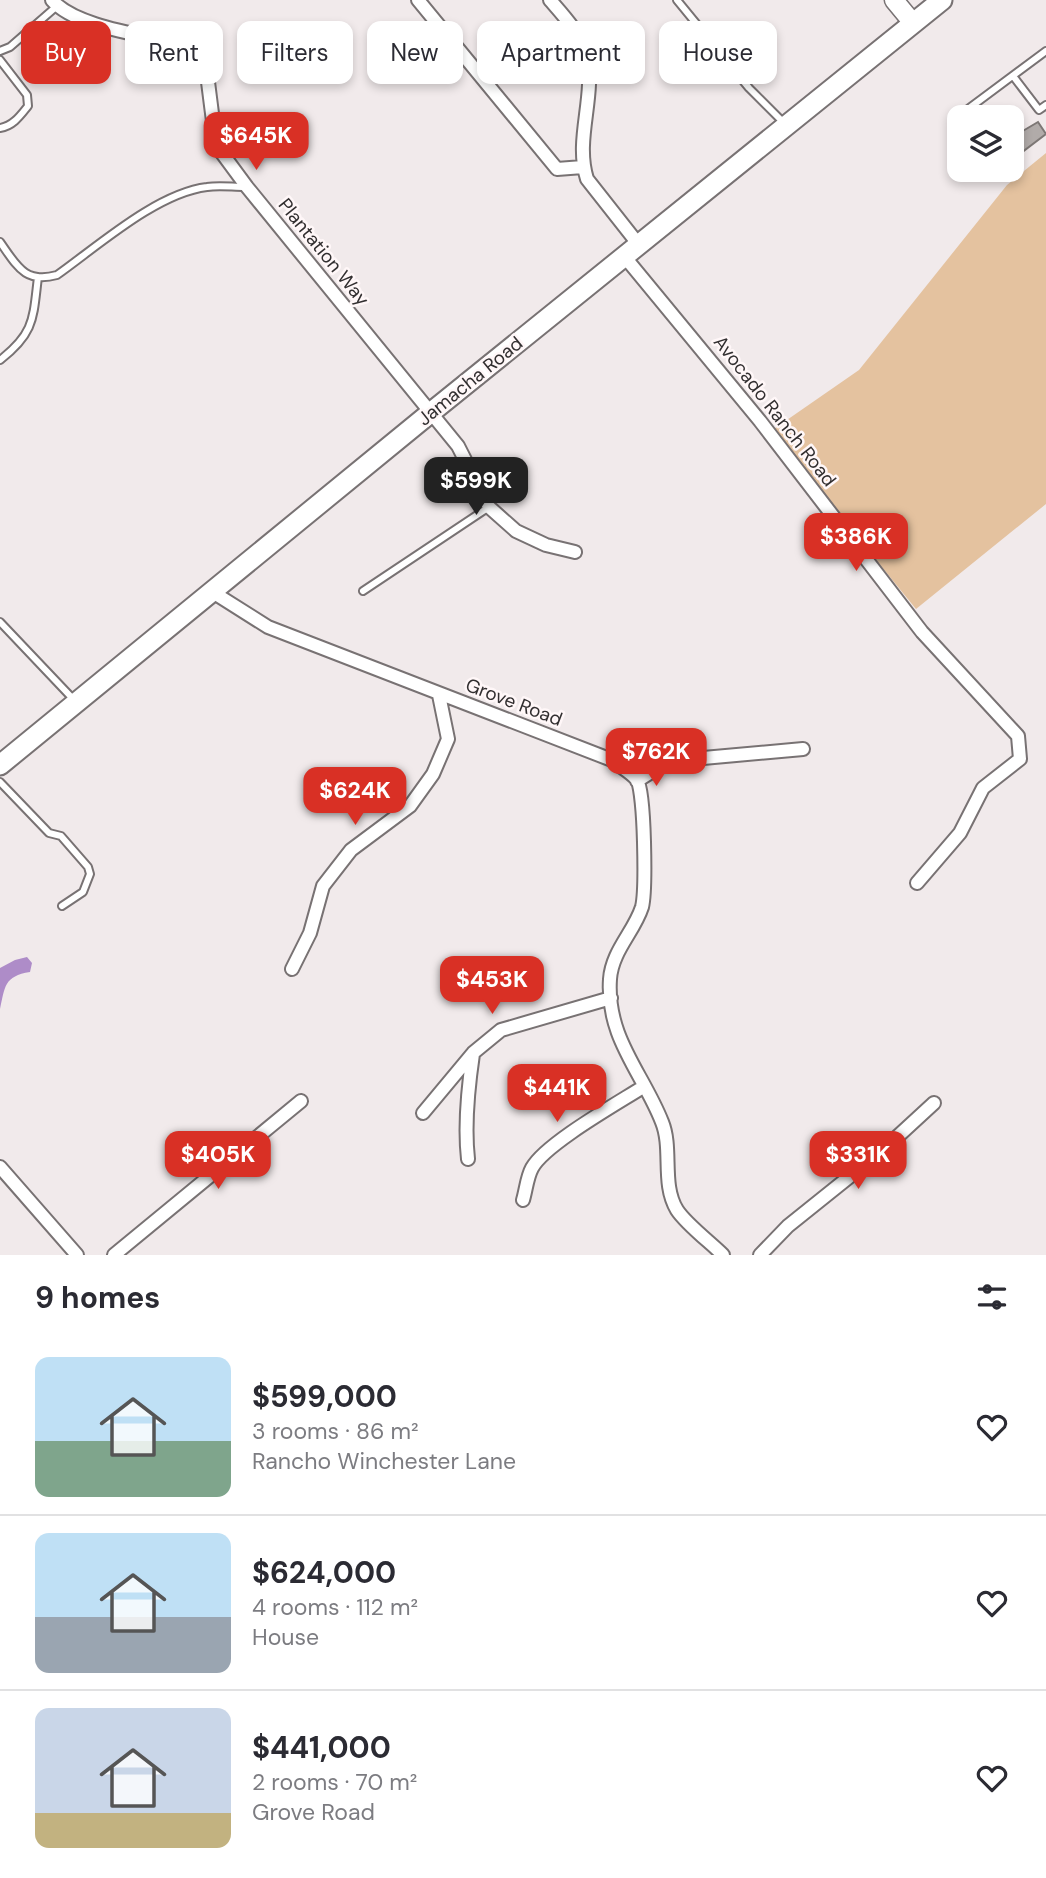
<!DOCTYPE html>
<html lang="en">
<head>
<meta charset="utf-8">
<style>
	:root { --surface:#fff; --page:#f7f7f7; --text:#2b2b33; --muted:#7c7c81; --line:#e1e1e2; --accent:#d93025 }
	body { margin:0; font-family:"DM Sans",sans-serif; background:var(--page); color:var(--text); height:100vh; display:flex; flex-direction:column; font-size:26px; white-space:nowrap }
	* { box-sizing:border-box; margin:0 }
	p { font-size:23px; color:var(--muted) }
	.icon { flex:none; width:38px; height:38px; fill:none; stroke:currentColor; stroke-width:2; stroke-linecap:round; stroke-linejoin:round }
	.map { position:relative; height:1255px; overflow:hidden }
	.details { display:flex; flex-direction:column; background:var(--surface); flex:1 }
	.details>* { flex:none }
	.hud { position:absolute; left:21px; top:21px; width:1004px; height:63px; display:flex; gap:14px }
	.buttons { position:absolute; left:947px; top:105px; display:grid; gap:14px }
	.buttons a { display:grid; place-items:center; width:77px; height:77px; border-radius:14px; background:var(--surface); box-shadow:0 4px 10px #0003; font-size:35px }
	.price { position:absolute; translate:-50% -60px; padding:0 16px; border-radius:14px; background:var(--accent); color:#fff; font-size:23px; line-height:46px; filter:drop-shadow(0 2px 4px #0008) }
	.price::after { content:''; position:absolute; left:50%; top:42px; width:21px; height:16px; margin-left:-10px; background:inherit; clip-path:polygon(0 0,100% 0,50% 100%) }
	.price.selected { background:#222; color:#fff }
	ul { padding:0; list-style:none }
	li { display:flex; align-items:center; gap:21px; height:175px; padding:0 35px }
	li+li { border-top:2px solid var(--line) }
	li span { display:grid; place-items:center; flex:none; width:196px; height:140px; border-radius:14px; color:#555 }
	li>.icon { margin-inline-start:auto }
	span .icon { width:84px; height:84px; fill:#fffc; stroke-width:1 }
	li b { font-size:30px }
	h2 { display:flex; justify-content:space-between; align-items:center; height:84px; padding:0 35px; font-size:30px }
	.pill { padding:0 24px; border-radius:14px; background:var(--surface); box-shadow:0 4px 10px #0003; font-size:24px; line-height:63px }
	.pill.selected { background:var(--accent); color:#fff }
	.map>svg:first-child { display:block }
</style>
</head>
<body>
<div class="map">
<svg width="1046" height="1255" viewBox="0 0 1046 1255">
	<rect width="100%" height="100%" fill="#f1eaeb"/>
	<path fill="#e4c29f" d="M 1046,153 L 1046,504 L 916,609 L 771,431 L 859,370 L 1007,185 Z"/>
	<path fill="#ae8cc8" d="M 27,957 L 32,963 L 30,972 C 4,976 5,987 0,1009 L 0,968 L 15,960 Z"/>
	<path fill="#b1aba9" stroke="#7d7775" stroke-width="2" d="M 1012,120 L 1021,132 L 1038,122 L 1046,134 L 1017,156 L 1012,149 Z"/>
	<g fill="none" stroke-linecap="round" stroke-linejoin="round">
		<defs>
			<path id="lane" d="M 677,0 L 749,88 L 785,124
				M 0,51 L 10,47 L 57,6
				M 0,60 L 27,95 L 28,106 C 20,116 13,126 0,128
				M 1013,76 L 1039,110 L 1046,105
				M 964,112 L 1046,51
				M 0,242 C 17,266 25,284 57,275 C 98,246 157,193 207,187 C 219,185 232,187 245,187
				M 0,360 C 35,333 33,318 38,277
				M 363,591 L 489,507
				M 0,622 L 75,701
				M 0,782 L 49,833 L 61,836 L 88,867 L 90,874 L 83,892 L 62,906"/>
			<path id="street" d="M 52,0 C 75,27 144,35 179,44 C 193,50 202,60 207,74 L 216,145 L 247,187 L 458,446 L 489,507 L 516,531 L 546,545 L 575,552
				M 418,0 L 557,169 L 583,167
				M 550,0 C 563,15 581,34 586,54 C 597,95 574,138 587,179 L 639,245
				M 624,256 L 760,421 L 922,632 L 1018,736 L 1020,759 L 983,788 L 960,833 L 917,883
				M 211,591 L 268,627 L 612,760 C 619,766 632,773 637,780 C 645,792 646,891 642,907 C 634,932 612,951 610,979 C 606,1038 643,1073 662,1122 C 673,1149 661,1184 677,1210 C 686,1224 711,1243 723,1255
				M 637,781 L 661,766 L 681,760 L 803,749
				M 292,969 L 310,933 L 323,886 L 351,850 L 410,806 L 433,774 L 448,739 L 439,695
				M 423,1113 L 473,1053 L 501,1030 L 611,998
				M 468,1159 C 464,1124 468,1088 473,1054
				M 0,1167 L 77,1255
				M 523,1200 C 526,1190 527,1177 532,1168 C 545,1144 618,1103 643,1087
				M 114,1255 L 301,1101
				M 760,1255 L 788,1226 L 884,1149 L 934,1103"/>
			<path id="secondary" d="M 894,0 L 913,23"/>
			<path id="primary" d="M 0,765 L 429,414 L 942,0"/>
		</defs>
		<use href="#lane" stroke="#787273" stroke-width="10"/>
		<use href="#street" stroke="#787273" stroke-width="16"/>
		<use href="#secondary" stroke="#787273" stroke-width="21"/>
		<use href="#primary" stroke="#787273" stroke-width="23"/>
		<use href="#lane" stroke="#fff" stroke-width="6"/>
		<use href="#street" stroke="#fff" stroke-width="12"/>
		<use href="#secondary" stroke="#fff" stroke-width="18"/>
		<use href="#primary" stroke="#fff" stroke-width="19"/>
	</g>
	<g text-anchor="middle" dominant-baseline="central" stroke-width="5" stroke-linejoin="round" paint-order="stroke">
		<g font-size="19" fill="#322f30" stroke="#fff7f8">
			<text transform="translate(324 252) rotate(51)">Plantation Way</text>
			<text transform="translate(470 381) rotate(-39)">Jamacha Road</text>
			<text transform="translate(775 411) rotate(52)">Avocado Ranch Road</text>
			<text transform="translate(514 702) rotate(21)">Grove Road</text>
		</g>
	</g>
</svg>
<div class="buttons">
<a><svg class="icon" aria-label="layers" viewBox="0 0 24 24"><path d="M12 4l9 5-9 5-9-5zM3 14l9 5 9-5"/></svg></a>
</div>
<b class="price" style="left:256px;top:172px">$645K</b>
<b class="price selected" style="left:476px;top:517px">$599K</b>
<b class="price" style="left:856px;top:573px">$386K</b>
<b class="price" style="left:656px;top:788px">$762K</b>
<b class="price" style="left:355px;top:827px">$624K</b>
<b class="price" style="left:492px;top:1016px">$453K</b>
<b class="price" style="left:557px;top:1124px">$441K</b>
<b class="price" style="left:218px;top:1191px">$405K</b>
<b class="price" style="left:858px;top:1191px">$331K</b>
<div class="hud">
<a class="pill selected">Buy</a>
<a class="pill">Rent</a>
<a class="pill">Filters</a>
<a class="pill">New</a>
<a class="pill">Apartment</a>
<a class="pill">House</a>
</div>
</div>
<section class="details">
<h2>9 homes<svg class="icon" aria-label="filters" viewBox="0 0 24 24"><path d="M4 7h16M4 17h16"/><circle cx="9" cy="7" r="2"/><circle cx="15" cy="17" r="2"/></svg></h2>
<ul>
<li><span style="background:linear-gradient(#bfe0f5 60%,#7fa58c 0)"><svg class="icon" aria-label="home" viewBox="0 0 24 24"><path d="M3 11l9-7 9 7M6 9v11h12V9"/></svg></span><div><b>$599,000</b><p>3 rooms · 86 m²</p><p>Rancho Winchester Lane</p></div><svg class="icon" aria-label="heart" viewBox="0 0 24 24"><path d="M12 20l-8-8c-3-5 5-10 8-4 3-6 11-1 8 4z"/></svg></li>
<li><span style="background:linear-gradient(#bfe0f5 60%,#9aa5b1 0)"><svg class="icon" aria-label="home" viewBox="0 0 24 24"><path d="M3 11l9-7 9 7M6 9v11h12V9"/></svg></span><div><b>$624,000</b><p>4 rooms · 112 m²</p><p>House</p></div><svg class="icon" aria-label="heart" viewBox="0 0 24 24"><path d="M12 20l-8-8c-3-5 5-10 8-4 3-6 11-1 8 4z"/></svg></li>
<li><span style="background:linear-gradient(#c9d6e8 75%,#c2b280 0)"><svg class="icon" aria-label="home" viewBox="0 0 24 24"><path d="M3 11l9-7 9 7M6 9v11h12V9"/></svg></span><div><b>$441,000</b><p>2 rooms · 70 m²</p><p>Grove Road</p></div><svg class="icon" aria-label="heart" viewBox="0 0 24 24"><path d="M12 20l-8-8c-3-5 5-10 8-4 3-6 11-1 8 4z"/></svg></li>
</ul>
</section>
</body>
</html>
